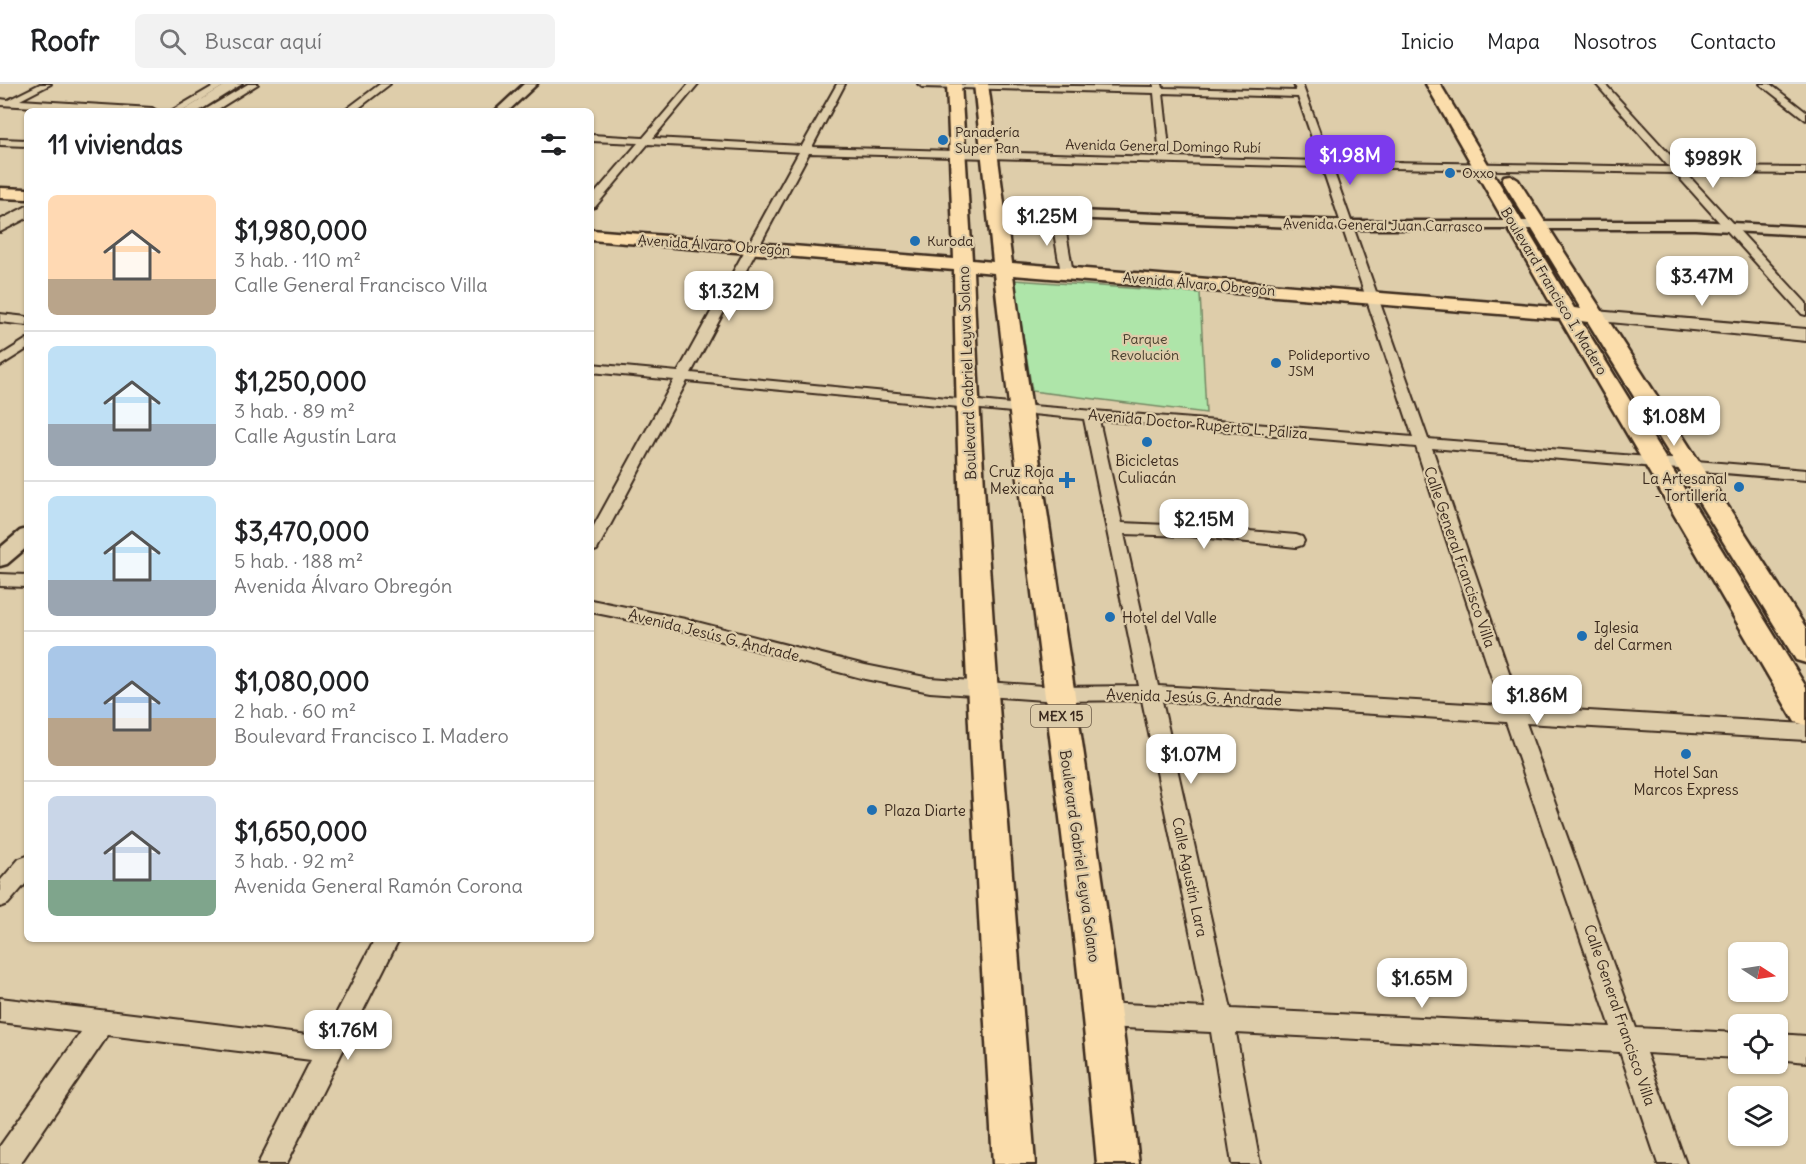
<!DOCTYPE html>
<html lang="es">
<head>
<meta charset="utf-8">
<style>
	:root { --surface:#fff; --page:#f2f2f2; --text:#202124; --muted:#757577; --line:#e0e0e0; --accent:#7c3aed }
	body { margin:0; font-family:Delius,sans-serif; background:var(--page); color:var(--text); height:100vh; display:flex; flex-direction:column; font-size:22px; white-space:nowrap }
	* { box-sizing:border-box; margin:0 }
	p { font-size:20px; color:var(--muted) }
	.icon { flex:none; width:33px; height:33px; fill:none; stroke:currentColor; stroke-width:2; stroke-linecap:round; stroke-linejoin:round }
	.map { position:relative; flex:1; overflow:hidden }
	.sheet { position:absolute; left:24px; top:24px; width:570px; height:834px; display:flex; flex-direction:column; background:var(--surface); border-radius:9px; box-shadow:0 2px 4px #0004 }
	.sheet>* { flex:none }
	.needle { width:39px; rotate:102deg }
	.buttons { position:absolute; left:1728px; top:858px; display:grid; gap:12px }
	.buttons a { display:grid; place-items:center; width:60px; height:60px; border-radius:9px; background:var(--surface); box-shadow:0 2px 4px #0004; font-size:30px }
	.price { position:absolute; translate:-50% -51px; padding:0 14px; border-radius:12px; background:#fff; color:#222; font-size:20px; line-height:39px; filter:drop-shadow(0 2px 3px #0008) }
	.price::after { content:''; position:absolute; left:50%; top:36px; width:18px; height:14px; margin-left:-9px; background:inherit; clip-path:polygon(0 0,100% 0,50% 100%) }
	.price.on { background:var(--accent); color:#fff }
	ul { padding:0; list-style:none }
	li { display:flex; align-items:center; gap:18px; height:150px; padding:0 24px }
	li+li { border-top:2px solid var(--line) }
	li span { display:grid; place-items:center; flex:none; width:168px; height:120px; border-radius:9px; color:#555 }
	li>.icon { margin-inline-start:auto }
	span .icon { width:72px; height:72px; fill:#fffc; stroke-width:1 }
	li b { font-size:26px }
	h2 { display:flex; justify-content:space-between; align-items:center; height:72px; padding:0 24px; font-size:26px }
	header { display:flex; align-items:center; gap:36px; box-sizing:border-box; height:84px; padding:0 30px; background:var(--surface); border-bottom:2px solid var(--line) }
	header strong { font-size:28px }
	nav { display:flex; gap:33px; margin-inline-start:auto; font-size:21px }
	.search { width:420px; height:54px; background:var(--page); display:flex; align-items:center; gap:15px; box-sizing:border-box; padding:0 21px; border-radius:9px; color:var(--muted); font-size:22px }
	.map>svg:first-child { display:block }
</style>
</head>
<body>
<header>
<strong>Roofr</strong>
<div class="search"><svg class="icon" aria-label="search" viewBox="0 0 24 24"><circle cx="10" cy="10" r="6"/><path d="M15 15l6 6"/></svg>Buscar aquí</div>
<nav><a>Inicio</a><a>Mapa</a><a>Nosotros</a><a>Contacto</a></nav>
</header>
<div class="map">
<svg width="1806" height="1080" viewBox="0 0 1806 1080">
	<rect width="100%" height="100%" fill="#decdaa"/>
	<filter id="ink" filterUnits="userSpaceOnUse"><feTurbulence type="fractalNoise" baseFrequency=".0167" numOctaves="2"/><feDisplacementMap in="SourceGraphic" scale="12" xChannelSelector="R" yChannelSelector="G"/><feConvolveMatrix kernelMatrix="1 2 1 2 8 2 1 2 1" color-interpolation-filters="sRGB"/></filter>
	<g filter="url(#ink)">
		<path fill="#aee5a9" stroke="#748864" stroke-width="1.5" d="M 1014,196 L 1200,209 L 1206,329 L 1032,307 Z"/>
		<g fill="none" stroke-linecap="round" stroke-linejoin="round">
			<defs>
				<path id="minor" d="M 40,0 L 51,0 L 20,16 L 152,24 L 157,27 L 105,27 L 0,21 L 0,15 L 8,16 Z
					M 217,0 L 227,0 L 183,27 L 171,27 Z
					M 248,0 L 258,0 L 215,27 L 203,27 Z
					M 380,0 L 390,0 L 355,27 L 344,27 Z
					M 689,0 L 698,0 L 653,54 L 802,62 L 837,0 L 845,0 L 812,63 L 1160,73 L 1154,9 L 922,3 L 918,0 L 1154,3 L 1154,0 L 1162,0 L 1163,4 L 1296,7 L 1294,0 L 1302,0 L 1330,77 L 1669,83 L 1596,0 L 1605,0 L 1681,83 L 1806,84 L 1806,90 L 1686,89 L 1806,219 L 1806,231 L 1802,230 L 1675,89 L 1332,83 L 1428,355 L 1806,386 L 1806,396 L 1432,364 L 1521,623 L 1806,640 L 1806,656 L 1526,639 L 1636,944 L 1738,949 L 1738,974 L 1646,969 L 1686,1080 L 1658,1080 L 1620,968 L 1236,949 L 1260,1080 L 1232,1080 L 1211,948 L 1103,943 L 1094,940 L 1091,931 L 1094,922 L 1103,919 L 1206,924 L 1142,616 L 1057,617 L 930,608 L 865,595 L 685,547 L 591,528 L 591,516 L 685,535 L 865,581 L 930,594 L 1057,603 L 1139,602 L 1084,335 L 687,297 L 599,462 L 597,466 L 591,468 L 591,447 L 674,296 L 591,288 L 591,280 L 678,288 L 799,68 L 648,60 L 595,123 L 591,124 L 591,114 L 638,59 L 591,57 L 591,51 L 643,54 ZM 1163,9 L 1298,13 L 1320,77 L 1170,73 ZM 809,69 L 1322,83 L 1413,353 L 1020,321 L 691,289 ZM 1099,336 L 1416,363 L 1501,622 L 1158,602 L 1124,450 L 1189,452 L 1296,463 L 1302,461 L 1304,457 L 1302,453 L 1296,451 L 1189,442 L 1122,439 ZM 1162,617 L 1506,638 L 1611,943 L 1231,925 Z
					M 1760,0 L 1770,0 L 1806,28 L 1806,36 Z
					M 0,55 L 27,56 L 27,62 L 0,61 Z
					M 1057,128 L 1063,131 L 1073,189 L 1067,193 L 1061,189 L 1051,131 Z
					M 0,230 L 27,233 L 27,241 L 0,238 Z
					M 27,255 L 27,265 L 0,282 L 0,272 Z
					M 0,490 L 27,491 L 27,503 L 0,502 Z
					M 27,772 L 27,798 L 8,820 L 0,823 L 0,797 L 19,775 Z
					M 375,855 L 399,855 L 286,1080 L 258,1080 L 311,976 L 108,951 L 20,1080 L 0,1080 L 0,1062 L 81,948 L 0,938 L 0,914 L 324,953 Z
					M 1778,950 L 1806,952 L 1806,978 L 1778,975 Z"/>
				<path id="tertiary" d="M 524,0 L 537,0 L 508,27 L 495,27 Z
					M 996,124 L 1348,137 L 1695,137 L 1806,143 L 1806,151 L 1695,145 L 1348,145 L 991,131 L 989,128 Z
					M 27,445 L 27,463 L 7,480 L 0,482 L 0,464 L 20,447 Z"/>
				<path id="secondary" d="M 227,0 L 242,0 L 199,27 L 183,27 Z
					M 27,122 L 27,134 L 0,148 L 0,136 Z
					M 1595,227 L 1806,245 L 1806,257 L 1589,236 L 1586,232 L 1589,228 Z"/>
				<path id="primary" d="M 947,0 L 961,0 L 972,176 L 993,178 L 974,0 L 988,0 L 1012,179 L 1553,223 L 1426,0 L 1440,0 L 1574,224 L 1581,225 L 1502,96 L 1504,92 L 1510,91 L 1518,96 L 1806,544 L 1806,579 L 1796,576 L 1588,238 L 1581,237 L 1806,603 L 1806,641 L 1795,638 L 1560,235 L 1013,191 C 1053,488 1106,783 1139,1080 L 1097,1080 C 1071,782 1026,486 994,189 L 973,187 C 985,486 1012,783 1035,1080 L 993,1080 C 976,782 958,484 954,186 L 591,156 L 591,146 L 954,175 Z
					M 0,104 L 27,105 L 27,115 L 0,114 Z"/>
			</defs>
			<use href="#minor" stroke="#3b2a1e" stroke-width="4"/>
			<use href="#tertiary" stroke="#3b2a1e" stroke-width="5"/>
			<use href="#secondary" stroke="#3b2a1e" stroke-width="4"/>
			<use href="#primary" stroke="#3b2a1e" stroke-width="5"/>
			<use href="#minor" fill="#decdaa" fill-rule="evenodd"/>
			<use href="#tertiary" fill="#decdaa" fill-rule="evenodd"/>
			<use href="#secondary" fill="#decdaa" fill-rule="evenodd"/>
			<use href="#primary" fill="#fbddab" fill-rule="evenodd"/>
		</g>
	</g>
	<g fill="#1f6fb2" stroke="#decdaa" stroke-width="2">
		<circle cx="943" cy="56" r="6"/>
		<circle cx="1450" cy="89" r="6"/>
		<circle cx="915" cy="157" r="6"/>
		<circle cx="1276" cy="279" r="6"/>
		<circle cx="1147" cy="358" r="6"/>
		<path d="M1064 387h6v6h6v6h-6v6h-6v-6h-6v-6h6z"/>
		<circle cx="1739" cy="403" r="6"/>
		<circle cx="1110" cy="533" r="6"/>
		<circle cx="1582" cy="552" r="6"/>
		<circle cx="1686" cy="670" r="6"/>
		<circle cx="872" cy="726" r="6"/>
	</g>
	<g text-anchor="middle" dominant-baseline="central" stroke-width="4.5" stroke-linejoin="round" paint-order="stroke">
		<g font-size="14" fill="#3b2a1e" stroke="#decdaa" text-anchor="start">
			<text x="955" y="48">Panadería<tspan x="955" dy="16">Super Pan</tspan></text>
			<text x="1462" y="89">Oxxo</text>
			<text x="927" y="157">Kuroda</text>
			<text x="1288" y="271">Polideportivo<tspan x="1288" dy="16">JSM</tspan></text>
		</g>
		<g font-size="14" fill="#3b2a1e" stroke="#decdaa">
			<text transform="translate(1163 62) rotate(1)">Avenida General Domingo Rubí</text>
			<text transform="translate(1383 141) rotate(1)">Avenida General Juan Carrasco</text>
			<text transform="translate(714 161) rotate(4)">Avenida Álvaro Obregón</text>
			<text transform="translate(1199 200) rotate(5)">Avenida Álvaro Obregón</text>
			<text transform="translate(1554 207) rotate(59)">Boulevard Francisco I. Madero</text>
		</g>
		<g font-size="14" fill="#463d2c" stroke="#decdaa">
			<text x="1145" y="255">Parque<tspan x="1145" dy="16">Revolución</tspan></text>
		</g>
		<rect fill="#decdaa" stroke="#6c5b48" stroke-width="1.5" x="1031" y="621" width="60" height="22" rx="4.5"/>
		<g font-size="14" font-weight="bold" fill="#3b2a1e">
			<text x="1061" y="632">MEX 15</text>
		</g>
		<g font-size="15" fill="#3b2a1e" stroke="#decdaa">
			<text transform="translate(967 289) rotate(-92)">Boulevard Gabriel Leyva Solano</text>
			<text transform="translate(1198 340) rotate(5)">Avenida Doctor Ruperto L. Paliza</text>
			<text transform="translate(1460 473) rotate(71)">Calle General Francisco Villa</text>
			<text transform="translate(714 551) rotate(14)">Avenida Jesús G. Andrade</text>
			<text transform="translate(1194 613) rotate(2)">Avenida Jesús G. Andrade</text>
			<text transform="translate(1080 772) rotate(82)">Boulevard Gabriel Leyva Solano</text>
			<text transform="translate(1190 793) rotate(78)">Calle Agustín Lara</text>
			<text transform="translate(1620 931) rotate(71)">Calle General Francisco Villa</text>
		</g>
		<g font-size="15" fill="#3b2a1e" stroke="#decdaa" text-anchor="start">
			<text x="1147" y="376" text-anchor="middle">Bicicletas<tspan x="1147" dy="17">Culiacán</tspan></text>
			<text x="1054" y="387" text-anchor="end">Cruz Roja<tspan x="1054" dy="17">Mexicana</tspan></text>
			<text x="1727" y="394" text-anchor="end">La Artesanal<tspan x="1727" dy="17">- Tortillería</tspan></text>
			<text x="1122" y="533">Hotel del Valle</text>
			<text x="1594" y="543">Iglesia<tspan x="1594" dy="17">del Carmen</tspan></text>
			<text x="1686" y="688" text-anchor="middle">Hotel San<tspan x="1686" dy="17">Marcos Express</tspan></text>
			<text x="884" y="726">Plaza Diarte</text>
		</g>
	</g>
</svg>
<div class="buttons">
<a><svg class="needle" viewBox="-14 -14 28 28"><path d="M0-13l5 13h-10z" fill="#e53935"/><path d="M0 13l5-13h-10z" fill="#757577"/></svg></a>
<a><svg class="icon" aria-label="locate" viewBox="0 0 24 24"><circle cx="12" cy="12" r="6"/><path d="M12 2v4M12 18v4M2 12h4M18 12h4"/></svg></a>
<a><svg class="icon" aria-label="layers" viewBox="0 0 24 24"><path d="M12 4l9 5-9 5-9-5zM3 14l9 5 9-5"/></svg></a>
</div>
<b class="price on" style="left:1350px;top:102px">$1.98M</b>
<b class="price" style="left:1713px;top:105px">$989K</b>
<b class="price" style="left:1047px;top:163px">$1.25M</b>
<b class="price" style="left:1702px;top:223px">$3.47M</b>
<b class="price" style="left:729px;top:238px">$1.32M</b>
<b class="price" style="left:1674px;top:363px">$1.08M</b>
<b class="price" style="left:1204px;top:466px">$2.15M</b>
<b class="price" style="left:1537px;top:642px">$1.86M</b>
<b class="price" style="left:1191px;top:701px">$1.07M</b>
<b class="price" style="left:1422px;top:925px">$1.65M</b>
<b class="price" style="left:348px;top:977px">$1.76M</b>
<section class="sheet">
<h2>11 viviendas<svg class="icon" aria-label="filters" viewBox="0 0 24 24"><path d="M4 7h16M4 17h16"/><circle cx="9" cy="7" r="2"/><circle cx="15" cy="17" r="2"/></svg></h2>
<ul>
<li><span style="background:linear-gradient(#ffd9b3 70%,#b9a48a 0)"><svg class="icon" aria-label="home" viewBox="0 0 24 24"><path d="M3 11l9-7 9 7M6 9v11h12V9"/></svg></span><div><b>$1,980,000</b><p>3 hab. · 110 m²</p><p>Calle General Francisco Villa</p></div></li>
<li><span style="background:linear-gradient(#bfe0f5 65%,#9aa5b1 0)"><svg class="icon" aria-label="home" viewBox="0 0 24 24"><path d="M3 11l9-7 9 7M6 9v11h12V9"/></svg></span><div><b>$1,250,000</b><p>3 hab. · 89 m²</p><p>Calle Agustín Lara</p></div></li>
<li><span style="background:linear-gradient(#bfe0f5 70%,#9aa5b1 0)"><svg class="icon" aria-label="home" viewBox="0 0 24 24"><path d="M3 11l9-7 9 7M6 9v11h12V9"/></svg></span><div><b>$3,470,000</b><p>5 hab. · 188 m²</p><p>Avenida Álvaro Obregón</p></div></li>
<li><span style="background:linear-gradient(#a9c7e8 60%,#b9a48a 0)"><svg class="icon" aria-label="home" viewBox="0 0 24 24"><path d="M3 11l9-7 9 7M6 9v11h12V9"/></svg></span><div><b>$1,080,000</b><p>2 hab. · 60 m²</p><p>Boulevard Francisco I. Madero</p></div></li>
<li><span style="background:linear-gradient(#c9d6e8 70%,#7fa58c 0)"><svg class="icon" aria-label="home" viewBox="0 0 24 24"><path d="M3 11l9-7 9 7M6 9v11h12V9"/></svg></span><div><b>$1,650,000</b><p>3 hab. · 92 m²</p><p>Avenida General Ramón Corona</p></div></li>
</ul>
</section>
</div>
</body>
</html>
